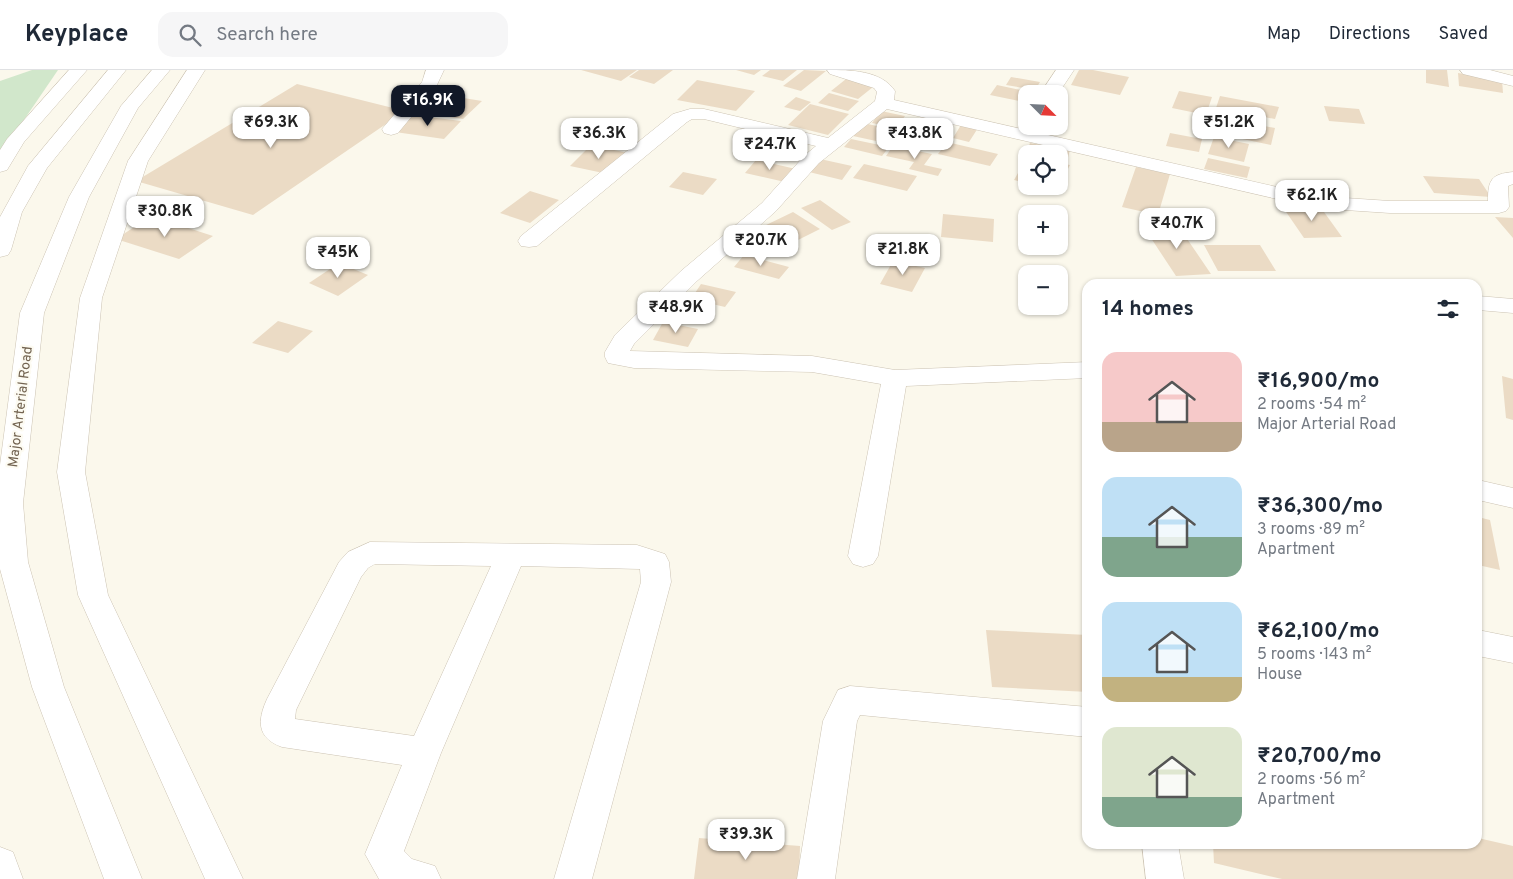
<!DOCTYPE html>
<html lang="en">
<head>
<meta charset="utf-8">
<style>
	:root { --surface:#fff; --page:#f6f6f7; --text:#1f2937; --muted:#747a83; --line:#e0e1e3; --accent:#111827 }
	body { margin:0; font-family:Overpass,sans-serif; background:var(--page); color:var(--text); height:100vh; display:flex; flex-direction:column; font-size:19px; white-space:nowrap }
	* { box-sizing:border-box; margin:0 }
	p { font-size:16px; color:var(--muted) }
	.icon { flex:none; width:28px; height:28px; fill:none; stroke:currentColor; stroke-width:2; stroke-linecap:round; stroke-linejoin:round }
	.map { position:relative; flex:1; overflow:hidden }
	.side { position:absolute; left:1082px; top:209px; width:400px; height:570px; display:flex; flex-direction:column; background:var(--surface); border-radius:15px; box-shadow:0 1px 4px #0004 }
	.side>* { flex:none }
	.needle { width:32px; rotate:114deg }
	.controls { position:absolute; left:1018px; top:15px; display:grid; gap:10px }
	.controls a { display:grid; place-items:center; width:50px; height:50px; border-radius:10px; background:var(--surface); box-shadow:0 1px 4px #0004; font-size:25px }
	.price { position:absolute; translate:-50% -42px; padding:0 11px; border-radius:10px; background:#fff; color:#222; font-size:16px; line-height:32px; filter:drop-shadow(0 1px 2px #0008) }
	.price::after { content:''; position:absolute; left:50%; top:30px; width:15px; height:11px; margin-left:-8px; background:inherit; clip-path:polygon(0 0,100% 0,50% 100%) }
	.price.on { background:var(--accent); color:#fff }
	ul { padding:0; list-style:none }
	li { display:flex; align-items:center; gap:15px; height:125px; padding:0 20px }
	li span { display:grid; place-items:center; flex:none; width:140px; height:100px; border-radius:15px; color:#555 }
	li>.icon { margin-inline-start:auto }
	span .icon { width:60px; height:60px; fill:#fffc; stroke-width:1 }
	li b { font-size:21px }
	h2 { display:flex; justify-content:space-between; align-items:center; height:60px; padding:0 20px; font-size:21px }
	header { display:flex; align-items:center; gap:30px; box-sizing:border-box; height:70px; padding:0 25px; background:var(--surface); border-bottom:1px solid var(--line) }
	header strong { font-size:24px }
	nav { display:flex; gap:28px; margin-inline-start:auto; font-size:18px }
	.search { width:350px; height:45px; background:var(--page); display:flex; align-items:center; gap:12px; box-sizing:border-box; padding:0 18px; border-radius:15px; color:var(--muted); font-size:19px }
	.map>svg:first-child { display:block }
</style>
</head>
<body>
<header>
<strong>Keyplace</strong>
<div class="search"><svg class="icon" aria-label="search" viewBox="0 0 24 24"><circle cx="10" cy="10" r="6"/><path d="M15 15l6 6"/></svg>Search here</div>
<nav><a>Map</a><a>Directions</a><a>Saved</a></nav>
</header>
<div class="map">
<svg width="1513" height="809" viewBox="0 0 1513 809">
	<rect width="100%" height="100%" fill="#fbf8ec"/>
	<path fill="#d1e7cb" d="M 32,0 L 58,0 L 0,85 L 0,11 Z"/>
	<path fill="#ebdbc5" d="M 581,0 L 637,0 L 621,11 Z
		M 639,0 L 673,0 L 654,14 L 629,7 Z
		M 736,0 L 761,0 L 754,5 Z
		M 770,0 L 797,0 L 783,11 L 762,6 Z
		M 804,0 L 826,1 L 801,21 L 783,16 Z
		M 1079,0 L 1093,0 L 1129,7 L 1120,25 L 1071,15 Z
		M 1426,0 L 1447,0 L 1449,17 L 1426,13 Z
		M 1458,3 L 1502,10 L 1503,23 L 1459,16 Z
		M 1011,7 L 1040,12 L 1035,20 L 1006,15 Z
		M 846,9 L 873,17 L 858,29 L 831,21 Z
		M 697,10 L 755,21 L 736,41 L 677,30 Z
		M 297,14 L 405,41 L 253,145 L 136,111 Z
		M 997,15 L 1030,22 L 1026,24 L 1024,32 L 990,25 Z
		M 1179,21 L 1212,27 L 1206,45 L 1172,38 Z
		M 829,23 L 859,31 L 848,41 L 818,33 Z
		M 439,24 L 482,31 L 463,49 L 419,42 Z
		M 1220,26 L 1279,37 L 1275,49 L 1216,38 Z
		M 796,27 L 811,32 L 800,41 L 784,37 Z
		M 810,34 L 849,44 L 828,65 L 788,55 Z
		M 1324,36 L 1359,39 L 1365,54 L 1329,51 Z
		M 881,41 L 905,46 L 896,58 L 872,53 Z
		M 413,45 L 461,51 L 444,69 L 395,62 Z
		M 931,47 L 954,52 L 943,67 L 920,61 Z
		M 1232,50 L 1275,58 L 1271,75 L 1228,66 Z
		M 863,53 L 923,66 L 913,79 L 853,66 Z
		M 961,55 L 978,58 L 969,72 L 953,68 Z
		M 1170,63 L 1202,69 L 1199,82 L 1166,76 Z
		M 1214,67 L 1249,74 L 1244,92 L 1208,84 Z
		M 851,69 L 889,77 L 882,86 L 844,77 Z
		M 947,72 L 998,84 L 990,96 L 938,84 Z
		M 1030,73 L 1070,80 L 1067,91 L 1059,90 L 1059,84 L 1026,84 Z
		M 591,75 L 628,83 L 608,104 L 570,96 Z
		M 893,76 L 932,84 L 924,95 L 942,99 L 938,106 L 909,99 L 914,92 L 886,86 Z
		M 1208,88 L 1250,97 L 1247,108 L 1204,99 Z
		M 820,89 L 852,96 L 842,110 L 809,102 Z
		M 1026,89 L 1026,113 L 1014,110 Z
		M 756,90 L 796,99 L 785,112 L 745,103 Z
		M 1059,93 L 1070,95 L 1057,120 L 1045,117 L 1059,116 Z
		M 864,94 L 917,106 L 907,121 L 853,108 Z
		M 1136,97 L 1170,104 L 1158,145 L 1122,137 Z
		M 683,102 L 717,109 L 703,125 L 669,117 Z
		M 1423,106 L 1479,109 L 1491,127 L 1434,123 Z
		M 530,121 L 559,130 L 530,153 L 500,143 Z
		M 820,130 L 851,152 L 832,160 L 801,138 Z
		M 1319,135 L 1342,167 L 1304,168 L 1282,136 Z
		M 793,142 L 820,159 L 784,177 L 758,159 Z
		M 943,144 L 994,149 L 993,172 L 941,167 Z
		M 151,146 L 213,166 L 179,189 L 116,169 Z
		M 1495,147 L 1513,148 L 1513,168 Z
		M 1177,154 L 1211,204 L 1176,206 L 1143,156 Z
		M 1204,175 L 1260,175 L 1276,201 L 1218,201 Z
		M 744,185 L 789,197 L 779,209 L 734,197 Z
		M 893,191 L 925,198 L 912,222 L 880,214 Z
		M 339,193 L 368,205 L 338,226 L 309,213 Z
		M 701,214 L 736,222 L 725,237 L 691,229 Z
		M 278,251 L 313,261 L 288,283 L 252,273 Z
		M 663,252 L 698,259 L 688,277 L 653,270 Z
		M 1502,306 L 1513,309 L 1513,350 L 1506,348 Z
		M 1478,447 L 1490,450 L 1500,500 L 1478,495 Z
		M 986,560 L 1088,565 L 1088,622 L 992,617 Z
		M 699,768 L 800,776 L 799,809 L 694,809 Z
		M 1478,768 L 1513,776 L 1513,809 L 1282,809 L 1214,793 L 1213,774 L 1478,774 Z"/>
	<g fill="none" stroke-linecap="round" stroke-linejoin="round">
		<defs>
			<path id="minor" d="M 69,0 L 87,0 L 24,72 L 7,100 L 0,102 L 0,80 L 7,69 Z
				M 108,0 L 126,0 L 47,98 L 22,142 L 11,180 L 8,185 L 0,187 L 0,147 L 28,96 Z
				M 152,0 L 170,0 L 138,38 L 89,127 L 44,243 L 23,433 L 28,492 L 64,617 L 142,809 L 104,809 L 32,617 L 0,499 L 0,395 L 20,243 L 69,127 L 121,36 Z
				M 187,0 L 205,0 L 148,91 L 102,228 L 85,402 L 108,525 L 243,809 L 205,809 L 78,525 L 57,402 L 80,228 L 128,91 Z
				M 426,0 L 444,0 L 436,17 L 398,63 L 391,65 L 384,63 L 382,59 L 422,12 Z
				M 827,0 C 850,0 881,0 895,21 L 894,30 L 1277,117 L 1330,127 L 1390,131 L 1488,131 C 1488,110 1491,104 1513,102 L 1513,114 L 1508,116 L 1509,137 L 1506,141 L 1499,143 L 1390,143 L 1330,139 L 1277,129 L 887,39 L 819,93 L 776,141 L 697,211 L 634,274 L 630,281 L 812,286 L 895,300 L 1088,292 L 1088,308 L 906,316 L 878,486 L 873,494 L 863,497 L 853,494 L 848,486 L 881,314 L 812,302 L 634,298 L 608,293 L 605,287 L 605,282 L 615,265 L 681,201 L 762,133 L 805,85 L 816,76 L 704,49 L 692,49 L 687,52 L 537,176 L 529,177 L 521,176 L 518,171 L 521,166 L 673,44 L 690,39 L 704,39 L 828,68 L 875,31 L 877,22 L 874,18 L 830,4 Z
				M 1056,0 L 1074,0 L 1058,24 L 1040,24 Z
				M 1460,0 L 1490,0 L 1513,6 L 1513,16 L 1463,4 Z
				M 1478,226 L 1513,229 L 1513,243 L 1478,240 Z
				M 1478,410 L 1513,418 L 1513,438 L 1478,430 Z
				M 370,472 L 637,475 L 665,484 L 669,492 L 671,512 L 592,809 L 554,809 L 641,512 L 640,499 L 521,496 L 441,683 L 404,781 L 412,789 L 435,796 L 441,809 L 379,809 L 365,784 L 402,695 L 282,677 C 257,668 257,651 267,629 L 339,492 L 348,482 ZM 375,494 L 491,496 L 414,666 L 295,649 L 296,640 L 361,507 L 368,498 Z
				M 1478,560 L 1513,567 L 1513,593 L 1478,586 Z
				M 850,616 L 1088,637 L 1088,667 L 860,645 L 857,651 L 835,809 L 797,809 L 823,651 L 838,620 Z
				M 1142,774 L 1178,774 L 1184,809 L 1146,809 Z
				M 0,777 L 13,782 L 23,809 L 0,809 Z"/>
		</defs>
		<use href="#minor" stroke="#ccc3b3" stroke-width="1"/>
		<use href="#minor" fill="#fff" fill-rule="evenodd"/>
	</g>
	<g text-anchor="middle" dominant-baseline="central" stroke-width="4.5" stroke-linejoin="round" paint-order="stroke">
		<g font-size="14" fill="#736451" stroke="#fdfbf2">
			<text transform="translate(21 337) rotate(-83)">Major Arterial Road</text>
		</g>
	</g>
</svg>
<div class="controls">
<a><svg class="needle" viewBox="-14 -14 28 28"><path d="M0-13l5 13h-10z" fill="#e53935"/><path d="M0 13l5-13h-10z" fill="#747a83"/></svg></a>
<a><svg class="icon" aria-label="locate" viewBox="0 0 24 24"><circle cx="12" cy="12" r="6"/><path d="M12 2v4M12 18v4M2 12h4M18 12h4"/></svg></a>
<a>+</a>
<a>−</a>
</div>
<b class="price on" style="left:428px;top:57px">₹16.9K</b>
<b class="price" style="left:271px;top:79px">₹69.3K</b>
<b class="price" style="left:1229px;top:79px">₹51.2K</b>
<b class="price" style="left:599px;top:90px">₹36.3K</b>
<b class="price" style="left:915px;top:90px">₹43.8K</b>
<b class="price" style="left:770px;top:101px">₹24.7K</b>
<b class="price" style="left:1312px;top:152px">₹62.1K</b>
<b class="price" style="left:165px;top:168px">₹30.8K</b>
<b class="price" style="left:1177px;top:180px">₹40.7K</b>
<b class="price" style="left:761px;top:197px">₹20.7K</b>
<b class="price" style="left:903px;top:206px">₹21.8K</b>
<b class="price" style="left:338px;top:209px">₹45K</b>
<b class="price" style="left:676px;top:264px">₹48.9K</b>
<b class="price" style="left:746px;top:791px">₹39.3K</b>
<section class="side">
<h2>14 homes<svg class="icon" aria-label="filters" viewBox="0 0 24 24"><path d="M4 7h16M4 17h16"/><circle cx="9" cy="7" r="2"/><circle cx="15" cy="17" r="2"/></svg></h2>
<ul>
<li><span style="background:linear-gradient(#f6c9c9 70%,#b9a48a 0)"><svg class="icon" aria-label="home" viewBox="0 0 24 24"><path d="M3 11l9-7 9 7M6 9v11h12V9"/></svg></span><div><b>₹16,900/mo</b><p>2 rooms · 54 m²</p><p>Major Arterial Road</p></div></li>
<li><span style="background:linear-gradient(#bfe0f5 60%,#7fa58c 0)"><svg class="icon" aria-label="home" viewBox="0 0 24 24"><path d="M3 11l9-7 9 7M6 9v11h12V9"/></svg></span><div><b>₹36,300/mo</b><p>3 rooms · 89 m²</p><p>Apartment</p></div></li>
<li><span style="background:linear-gradient(#bfe0f5 75%,#c2b280 0)"><svg class="icon" aria-label="home" viewBox="0 0 24 24"><path d="M3 11l9-7 9 7M6 9v11h12V9"/></svg></span><div><b>₹62,100/mo</b><p>5 rooms · 143 m²</p><p>House</p></div></li>
<li><span style="background:linear-gradient(#dfe7d0 70%,#7fa58c 0)"><svg class="icon" aria-label="home" viewBox="0 0 24 24"><path d="M3 11l9-7 9 7M6 9v11h12V9"/></svg></span><div><b>₹20,700/mo</b><p>2 rooms · 56 m²</p><p>Apartment</p></div></li>
</ul>
</section>
</div>
</body>
</html>
